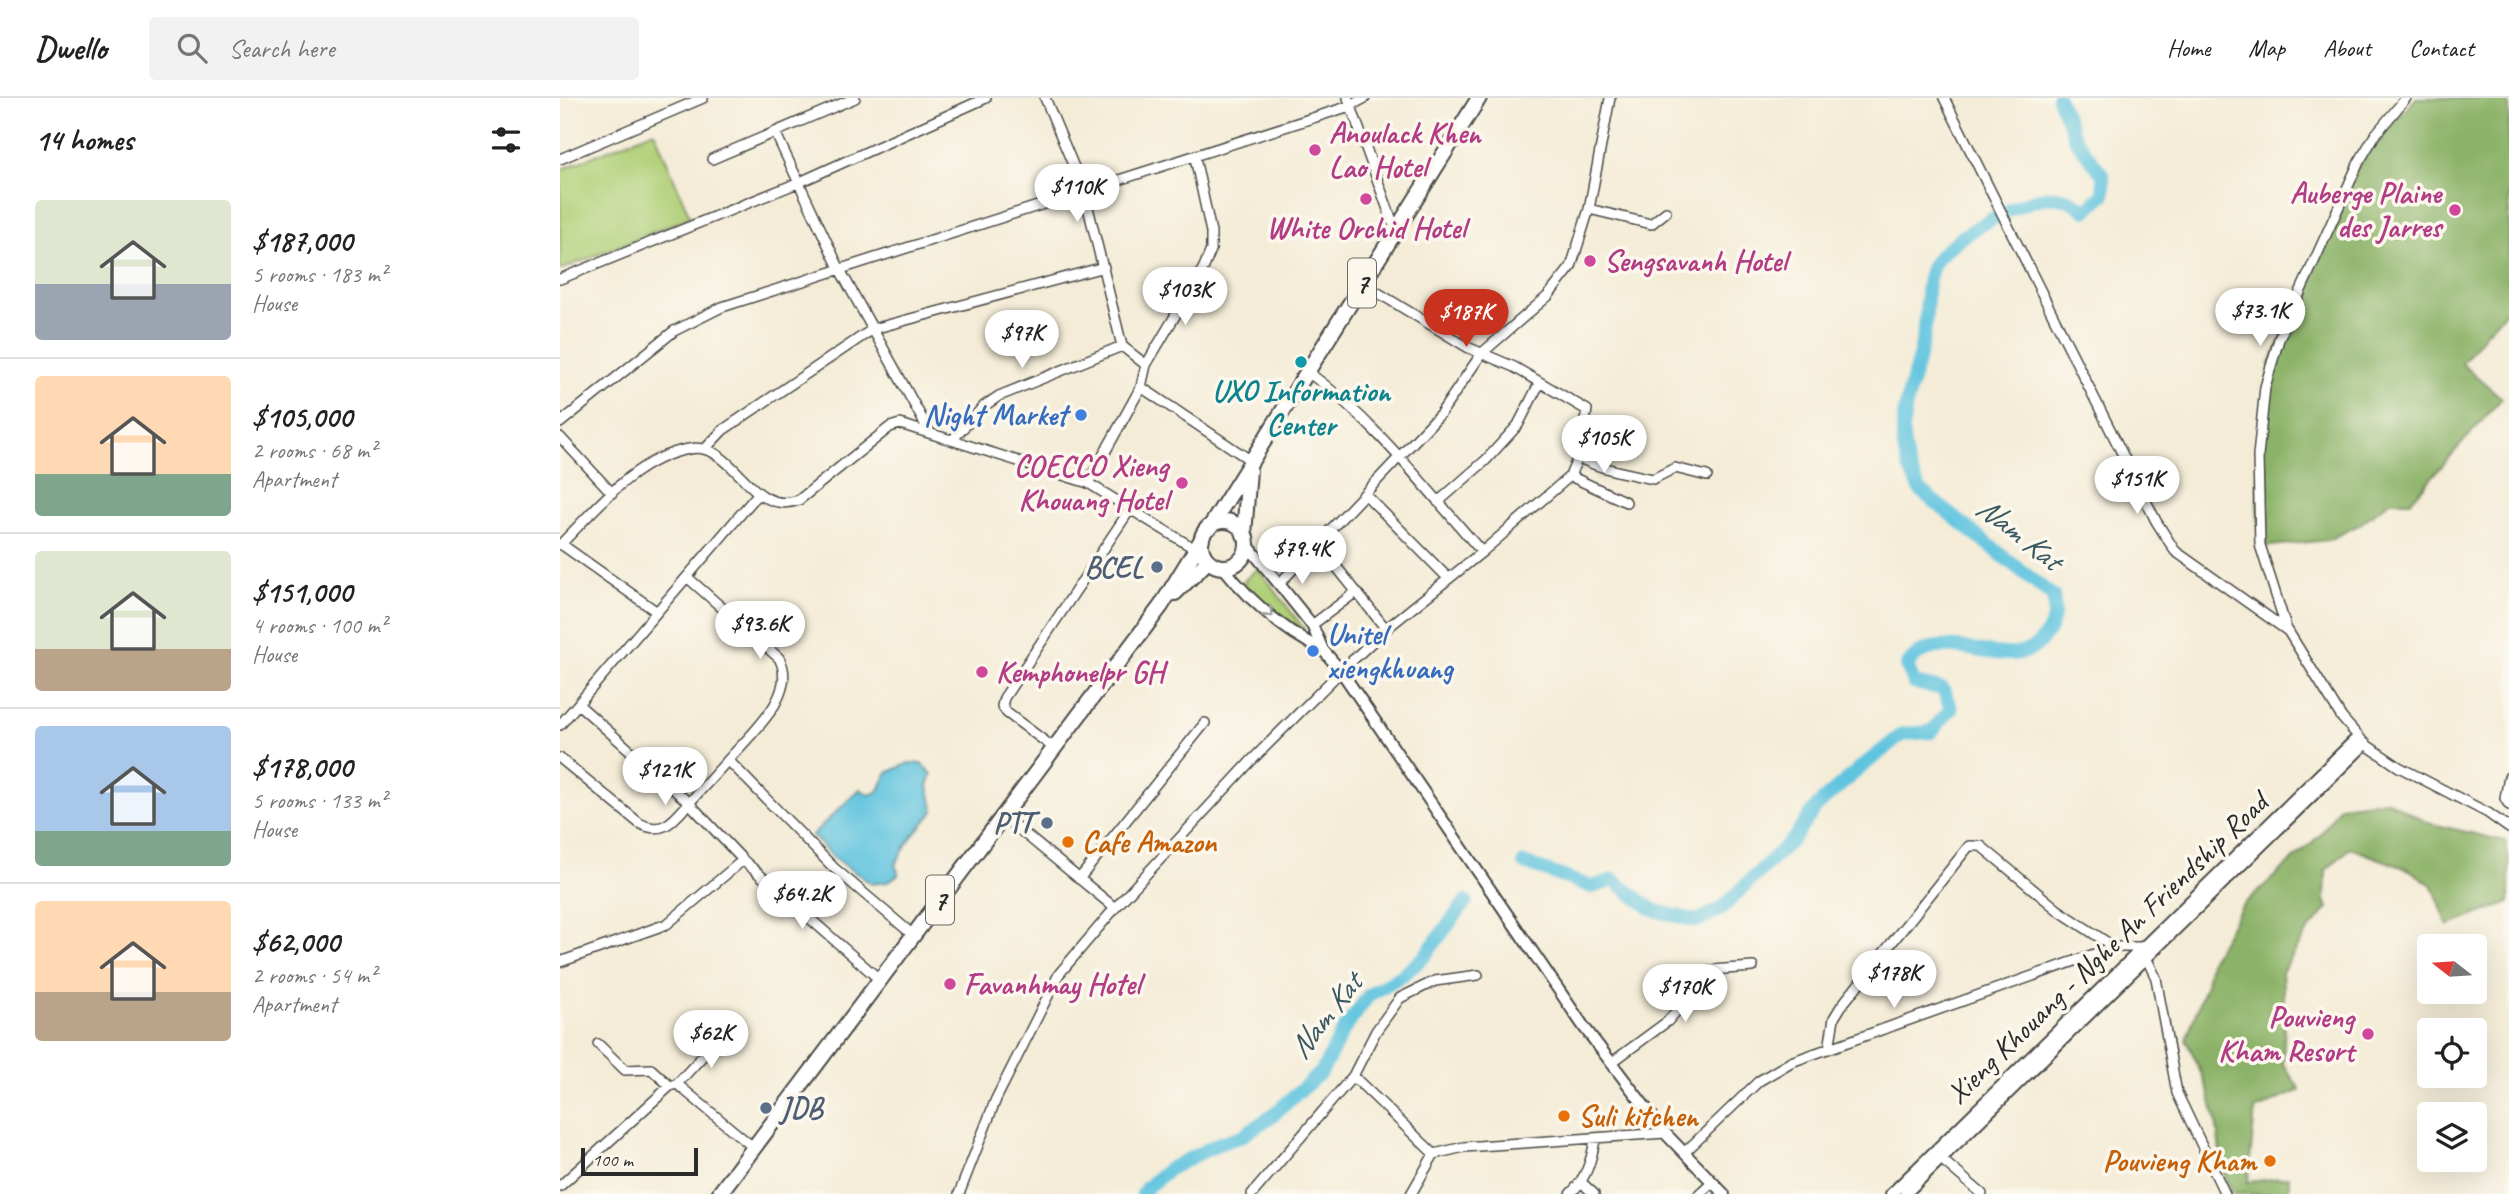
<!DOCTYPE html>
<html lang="en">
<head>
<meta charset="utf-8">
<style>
	:root { --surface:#fff; --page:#f2f2f2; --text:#222; --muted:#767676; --line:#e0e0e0; --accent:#c8321e }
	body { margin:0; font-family:Caveat,sans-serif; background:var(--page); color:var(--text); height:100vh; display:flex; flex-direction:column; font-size:26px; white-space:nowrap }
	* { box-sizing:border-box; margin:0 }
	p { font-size:23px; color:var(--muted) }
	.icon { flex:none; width:38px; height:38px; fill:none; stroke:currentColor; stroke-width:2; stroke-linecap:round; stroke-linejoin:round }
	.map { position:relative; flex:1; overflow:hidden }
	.sheet { display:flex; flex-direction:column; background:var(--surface); width:560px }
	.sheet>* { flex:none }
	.needle { width:46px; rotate:287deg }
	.buttons { position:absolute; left:1857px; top:836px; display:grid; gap:14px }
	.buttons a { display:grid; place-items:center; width:70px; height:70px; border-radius:7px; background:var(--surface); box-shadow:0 7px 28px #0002; font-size:35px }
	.scale { position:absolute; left:21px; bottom:18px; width:117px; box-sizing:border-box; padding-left:7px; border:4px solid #2b2b2b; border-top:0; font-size:19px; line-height:24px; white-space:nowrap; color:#2b2b2b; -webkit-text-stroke:5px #fbf7ec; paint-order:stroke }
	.price { position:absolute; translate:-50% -60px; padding:0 16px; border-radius:24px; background:#fff; color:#222; font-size:23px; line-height:46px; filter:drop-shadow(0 2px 4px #0008) }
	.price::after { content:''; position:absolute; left:50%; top:42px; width:21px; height:16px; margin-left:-10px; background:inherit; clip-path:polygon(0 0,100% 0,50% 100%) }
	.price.current { background:var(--accent); color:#fff }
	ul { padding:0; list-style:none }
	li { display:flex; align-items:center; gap:21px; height:175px; padding:0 35px }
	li+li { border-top:2px solid var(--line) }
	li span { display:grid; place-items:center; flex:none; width:196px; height:140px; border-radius:7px; color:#555 }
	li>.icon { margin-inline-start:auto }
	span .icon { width:84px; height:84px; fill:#fffc; stroke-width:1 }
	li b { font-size:30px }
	h2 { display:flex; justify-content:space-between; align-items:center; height:84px; padding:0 35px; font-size:30px }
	header { display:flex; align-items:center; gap:42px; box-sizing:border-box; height:98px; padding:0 35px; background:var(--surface); border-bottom:2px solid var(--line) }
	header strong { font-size:33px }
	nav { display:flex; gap:38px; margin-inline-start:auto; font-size:24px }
	.search { width:490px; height:63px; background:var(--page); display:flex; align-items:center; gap:18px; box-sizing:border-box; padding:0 24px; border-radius:7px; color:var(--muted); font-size:26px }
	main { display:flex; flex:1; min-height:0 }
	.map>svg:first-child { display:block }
</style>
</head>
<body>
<header>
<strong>Dwello</strong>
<div class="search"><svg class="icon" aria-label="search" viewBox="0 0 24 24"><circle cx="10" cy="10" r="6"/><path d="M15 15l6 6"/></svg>Search here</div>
<nav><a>Home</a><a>Map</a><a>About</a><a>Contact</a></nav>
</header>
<main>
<section class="sheet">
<h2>14 homes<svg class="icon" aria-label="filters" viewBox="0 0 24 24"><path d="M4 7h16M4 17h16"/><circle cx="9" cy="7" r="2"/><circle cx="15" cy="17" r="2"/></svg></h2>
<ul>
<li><span style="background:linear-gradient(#dfe7d0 60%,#9aa5b1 0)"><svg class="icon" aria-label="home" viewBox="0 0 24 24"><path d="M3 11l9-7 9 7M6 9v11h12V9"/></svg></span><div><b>$187,000</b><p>5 rooms · 183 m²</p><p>House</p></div></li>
<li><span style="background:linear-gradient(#ffd9b3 70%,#7fa58c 0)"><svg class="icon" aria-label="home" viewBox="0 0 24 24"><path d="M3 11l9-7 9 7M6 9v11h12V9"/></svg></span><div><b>$105,000</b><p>2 rooms · 68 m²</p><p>Apartment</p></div></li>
<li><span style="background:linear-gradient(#dfe7d0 70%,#b9a48a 0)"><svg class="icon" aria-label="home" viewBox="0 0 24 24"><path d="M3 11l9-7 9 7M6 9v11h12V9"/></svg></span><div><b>$151,000</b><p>4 rooms · 100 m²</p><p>House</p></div></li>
<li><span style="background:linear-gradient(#a9c7e8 75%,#7fa58c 0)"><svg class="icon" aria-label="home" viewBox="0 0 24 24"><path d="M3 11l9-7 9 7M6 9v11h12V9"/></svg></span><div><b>$178,000</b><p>5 rooms · 133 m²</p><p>House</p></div></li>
<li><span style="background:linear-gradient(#ffd9b3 65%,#b9a48a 0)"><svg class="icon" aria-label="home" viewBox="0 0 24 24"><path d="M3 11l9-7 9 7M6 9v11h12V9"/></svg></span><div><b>$62,000</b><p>2 rooms · 54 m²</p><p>Apartment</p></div></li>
</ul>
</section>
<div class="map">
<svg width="1949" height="1096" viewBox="0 0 1949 1096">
	<rect width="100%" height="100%" fill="#fbf7ec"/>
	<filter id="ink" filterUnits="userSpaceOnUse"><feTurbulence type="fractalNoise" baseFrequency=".0143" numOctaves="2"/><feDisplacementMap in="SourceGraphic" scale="14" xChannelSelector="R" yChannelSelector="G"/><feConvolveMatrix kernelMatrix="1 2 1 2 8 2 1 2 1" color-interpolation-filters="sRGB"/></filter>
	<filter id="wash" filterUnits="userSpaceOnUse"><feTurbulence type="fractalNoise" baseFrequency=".00686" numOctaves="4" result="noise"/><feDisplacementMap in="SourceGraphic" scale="28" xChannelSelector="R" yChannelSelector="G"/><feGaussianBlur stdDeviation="1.57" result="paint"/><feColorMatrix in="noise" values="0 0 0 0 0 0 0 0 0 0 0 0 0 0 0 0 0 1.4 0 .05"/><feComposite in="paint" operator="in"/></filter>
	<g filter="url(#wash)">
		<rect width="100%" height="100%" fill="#f4ecd7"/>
		<path fill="#afcf76" stroke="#6d7d50" stroke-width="2" d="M 94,33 L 130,119 L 0,172 L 0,72 Z
			M 698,470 L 744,531 L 741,533 L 686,492 L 684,483 Z"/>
		<path fill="#8bb267" stroke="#5b6e49" stroke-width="2" d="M 1856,0 L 1949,0 L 1949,211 L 1927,233 L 1902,266 L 1942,300 L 1851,403 L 1830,403 L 1799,427 L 1768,442 L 1701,449 L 1697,405 L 1710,266 L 1799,64 Z
			M 1826,702 L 1868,725 L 1945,743 L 1949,762 L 1949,804 L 1888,828 L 1873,788 L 1850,772 L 1790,750 L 1766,772 L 1765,802 L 1768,810 L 1748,833 L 1722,874 L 1725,921 L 1723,966 L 1740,992 L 1695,1012 L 1688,1084 L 1729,1079 L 1729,1096 L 1673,1096 C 1658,1074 1661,1048 1656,1023 C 1650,994 1639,968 1626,942 L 1646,886 L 1650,863 L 1683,807 L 1760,737 L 1780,708 Z"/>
		<path fill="#61c4df" stroke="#467885" stroke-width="2" d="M 349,665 L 361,666 L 372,676 L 368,688 L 374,713 L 350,741 L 335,767 L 339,776 L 327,784 L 312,786 L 273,759 L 252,737 L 300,691 L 309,697 L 318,694 L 327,675 Z"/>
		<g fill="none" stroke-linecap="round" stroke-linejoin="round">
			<path stroke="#61c4df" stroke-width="14" d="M 964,765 L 1032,789 L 1053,782 L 1093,812 L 1137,823 L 1161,811 L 1233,741 L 1257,708 L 1300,670 L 1343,636 L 1371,634 L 1391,611 L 1383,591 L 1354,585 L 1347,568 C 1354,558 1364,550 1378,549 C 1411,544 1461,574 1485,538 C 1495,525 1496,514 1493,498 L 1361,393 C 1322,331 1357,291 1365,229 C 1368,208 1364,186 1374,166 C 1387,142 1455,106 1482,100 C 1499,96 1513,102 1525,113 L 1544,96 L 1543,77 L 1516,42 L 1498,0
				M 583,1096 L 587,1089 L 609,1071 L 660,1045 L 682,1038 L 712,1018 L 762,973 L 783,933 L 809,897 L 844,876 L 864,859 L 906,803"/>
		</g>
	</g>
	<g filter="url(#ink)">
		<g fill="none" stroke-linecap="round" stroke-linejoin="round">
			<defs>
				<path id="minor" d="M 485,0 L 524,93 L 562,248 L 586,267
					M 788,0 L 835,131
					M 1384,0 L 1596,423 L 1615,453 L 1728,533 L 1782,620 L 1805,646 L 1839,669 L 1928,715 L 1949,730
					M 215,34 L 279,170 L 370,335
					M 0,61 L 143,0
					M 152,61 L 295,0
					M 1029,111 L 1091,126 L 1106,114
					M 0,181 L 240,84 L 426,0
					M 748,274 C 815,323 867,392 922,454
					M 581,289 L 693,364
					M 0,325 L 114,233 L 162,209 L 790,8 L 805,0
					M 0,339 L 52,395
					M 392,342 L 424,308 L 439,298 L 562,248
					M 145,351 L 163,332 L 313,231 L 544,169
					M 1018,359 C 1042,372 1068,375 1093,381 L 1115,370 L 1147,378
					M 1010,378 L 1066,404
					M 528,385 L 581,289 L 586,267 L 644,169 L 651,152 L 651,134 L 635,60
					M 805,396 L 887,479
					M 878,404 L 926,362 L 958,327 L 979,286
					M 1,446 L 97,514
					M 0,447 C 36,411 75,360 129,351 C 175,342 189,420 239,402 L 330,329 L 340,326 L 528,385 L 635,451
					M 759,447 L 826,531
					M 127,479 L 219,560 C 239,596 190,637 168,662
					M 720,485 L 881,315 L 922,255 L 988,198 L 1011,169 L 1029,111 L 1050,0
					M 752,527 L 796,494
					M 1727,532 L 1700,447 L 1698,358 L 1705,289 L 1719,241 L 1799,64 L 1815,37 L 1846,0
					M 18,606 L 129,705 L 168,662 L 274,770 L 353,837
					M 0,627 L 198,396
					M 494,650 L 447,615 L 442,608 L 444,600 L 571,410
					M 0,660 L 79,725 C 103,738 113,723 129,705 L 183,762 L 320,882
					M 1949,679 L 1945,700 L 1949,707
					M 443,718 L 555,810
					M 519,781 L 645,625
					M 0,864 L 107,826 L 183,762
					M 38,946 L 65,972 L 91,971 L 110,988
					M 1269,951 L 1274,920 L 1282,907 L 1409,748 L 1421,748 L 1498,812 L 1554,849
					M 1051,965 L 1108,923 L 1151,872 L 1193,869
					M 793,978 L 874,1056
					M 117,986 L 162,937
					M 1124,1055 L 1199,983 L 1231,964 L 1554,849 L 1581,849 L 1596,880 L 1617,995 L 1665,1096
					M 1380,1060 L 1422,1096
					M 1022,1085 L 1034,1096
					M 0,1088 L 110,988 L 117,986 L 194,1050
					M 399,1096 L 436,1001 L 499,876 L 555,810 L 691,663 L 781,573 L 826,531 L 922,454 L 1010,378 L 1018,359 L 1027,312 L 954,269 L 907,249 L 802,185
					M 692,1096 L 793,978 L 816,933 L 840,900 L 875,883 L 918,877
					M 851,1096 L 874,1056 L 904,1049 L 1105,1035
					M 1010,1096 C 1026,1081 1031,1064 1035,1042
					M 1139,1096 L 1152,1084"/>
				<path id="tertiary" d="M 686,445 L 752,527 L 763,552 L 781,573 L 1024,929 L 1105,1035 L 1164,1096
					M 663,469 C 690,503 724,533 763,552
					M 1331,1096 L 1797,640
					M 1345,1096 L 1805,646"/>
				<path id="trunk" d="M641 446a23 23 0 1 1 46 0a23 23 0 1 1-46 0Z
					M 650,429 L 919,0
					M 684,437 L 689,372
					M 615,495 L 648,463
					M 159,1096 L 601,508 L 642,441"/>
			</defs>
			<use href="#minor" stroke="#494845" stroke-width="12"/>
			<use href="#tertiary" stroke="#494845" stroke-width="14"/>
			<use href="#trunk" stroke="#494845" stroke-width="18"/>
			<use href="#minor" stroke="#fff" stroke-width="9"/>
			<use href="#tertiary" stroke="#fff" stroke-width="10"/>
			<use href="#trunk" stroke="#fff" stroke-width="14"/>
		</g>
		<defs><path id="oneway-chevron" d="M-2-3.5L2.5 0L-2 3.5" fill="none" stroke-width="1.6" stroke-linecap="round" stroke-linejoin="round" transform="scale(1.75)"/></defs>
		<use stroke="#a0a0a0" href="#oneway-chevron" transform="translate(709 515) rotate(41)"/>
	</g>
	<g fill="#d1479c" stroke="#fbf7ec" stroke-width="2.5">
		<circle cx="755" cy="52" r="7"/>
		<circle cx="806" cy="101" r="7"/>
		<circle cx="1895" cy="112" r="7"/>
		<circle cx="1030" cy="163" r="7"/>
		<circle cx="622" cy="385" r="7"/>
		<circle cx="422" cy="574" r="7"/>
		<circle cx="390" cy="886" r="7"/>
		<circle cx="1808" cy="936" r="7"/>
	</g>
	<circle fill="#0f9aa8" stroke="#fbf7ec" stroke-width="2.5" cx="741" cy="264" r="7"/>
	<g fill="#3f7fe0" stroke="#fbf7ec" stroke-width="2.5">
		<circle cx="521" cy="317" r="7"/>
		<circle cx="753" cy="553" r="7"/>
	</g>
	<g fill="#5c6f8a" stroke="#fbf7ec" stroke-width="2.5">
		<circle cx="597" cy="469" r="7"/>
		<circle cx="487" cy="725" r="7"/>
		<circle cx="206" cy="1010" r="7"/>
	</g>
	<g fill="#e8710a" stroke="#fbf7ec" stroke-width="2.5">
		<circle cx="508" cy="744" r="7"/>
		<circle cx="1004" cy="1018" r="7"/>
		<circle cx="1710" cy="1063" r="7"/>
	</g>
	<g text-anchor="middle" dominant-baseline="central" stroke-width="7" stroke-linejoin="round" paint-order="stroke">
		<g fill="#fbf7ec" stroke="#696865" stroke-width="2">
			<rect x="788" y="160.5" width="28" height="49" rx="5"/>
			<rect x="366" y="777.5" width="28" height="49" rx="5"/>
		</g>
		<g font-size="28" font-weight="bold" fill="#2b2b2b">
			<text x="802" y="185">7</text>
			<text x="380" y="802">7</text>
		</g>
		<g font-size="30" font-weight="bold" fill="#b23c85" stroke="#fbf7ec" text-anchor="start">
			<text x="769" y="35">Anoulack Khen<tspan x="769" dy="34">Lao Hotel</tspan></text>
			<text x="1881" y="95" text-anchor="end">Auberge Plaine<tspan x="1881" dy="34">des Jarres</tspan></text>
			<text x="806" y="130" text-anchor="middle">White Orchid Hotel</text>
			<text x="1044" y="163">Sengsavanh Hotel</text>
			<text x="608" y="368" text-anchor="end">COECCO Xieng<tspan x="608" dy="34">Khouang Hotel</tspan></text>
			<text x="436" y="574">Kemphonelpr GH</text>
			<text x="404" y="886">Favanhmay Hotel</text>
			<text x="1794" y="919" text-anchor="end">Pouvieng<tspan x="1794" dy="34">Kham Resort</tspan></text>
		</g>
		<g font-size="30" font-weight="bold" fill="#0d838f" stroke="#fbf7ec">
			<text x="741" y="293">UXO Information<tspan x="741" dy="34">Center</tspan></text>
		</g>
		<g font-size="30" font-weight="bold" fill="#366cbe" stroke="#fbf7ec" text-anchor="end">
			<text x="507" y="317">Night Market</text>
			<text x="767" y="536" text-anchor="start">Unitel<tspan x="767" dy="34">xiengkhuang</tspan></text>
		</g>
		<g font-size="30" font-weight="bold" fill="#4e5e75" stroke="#fbf7ec" text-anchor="end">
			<text x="583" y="469">BCEL</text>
			<text x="473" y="725">PTT</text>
			<text x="220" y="1010" text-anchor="start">JDB</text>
		</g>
		<g font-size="30" font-weight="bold" fill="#c56008" stroke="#fbf7ec" text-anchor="start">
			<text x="522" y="744">Cafe Amazon</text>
			<text x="1018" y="1018">Suli kitchen</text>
			<text x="1696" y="1063" text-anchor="end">Pouvieng Kham</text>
		</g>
		<g font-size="30" fill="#2b2b2b" stroke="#fbf7ec">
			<text transform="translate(1547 850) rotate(-44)">Xieng Khouang - Nghe An Friendship Road</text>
		</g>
		<g font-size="32" font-style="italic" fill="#3b5961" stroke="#fbf7ec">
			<text transform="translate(1459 435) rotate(38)">Nam Kat</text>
			<text transform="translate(765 918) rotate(-52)">Nam Kat</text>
		</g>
	</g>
</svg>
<div class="buttons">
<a><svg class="needle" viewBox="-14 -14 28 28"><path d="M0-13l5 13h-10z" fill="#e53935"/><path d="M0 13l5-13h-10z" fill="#767676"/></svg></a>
<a><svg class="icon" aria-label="locate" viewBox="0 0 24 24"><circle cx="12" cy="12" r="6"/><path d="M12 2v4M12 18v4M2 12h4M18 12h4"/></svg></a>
<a><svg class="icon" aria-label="layers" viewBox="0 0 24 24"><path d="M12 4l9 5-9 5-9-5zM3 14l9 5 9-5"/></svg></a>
</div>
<div class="scale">100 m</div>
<b class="price" style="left:517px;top:126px">$110K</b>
<b class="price" style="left:625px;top:229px">$103K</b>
<b class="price" style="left:1700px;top:250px">$73.1K</b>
<b class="price current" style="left:906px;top:251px">$187K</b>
<b class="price" style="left:462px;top:272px">$97K</b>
<b class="price" style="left:1044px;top:377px">$105K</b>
<b class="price" style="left:1577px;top:418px">$151K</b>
<b class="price" style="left:742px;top:488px">$79.4K</b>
<b class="price" style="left:200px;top:563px">$93.6K</b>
<b class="price" style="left:105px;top:709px">$121K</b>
<b class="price" style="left:242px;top:833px">$64.2K</b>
<b class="price" style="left:1334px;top:912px">$178K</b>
<b class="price" style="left:1125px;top:926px">$170K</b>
<b class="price" style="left:151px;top:972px">$62K</b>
</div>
</main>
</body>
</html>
